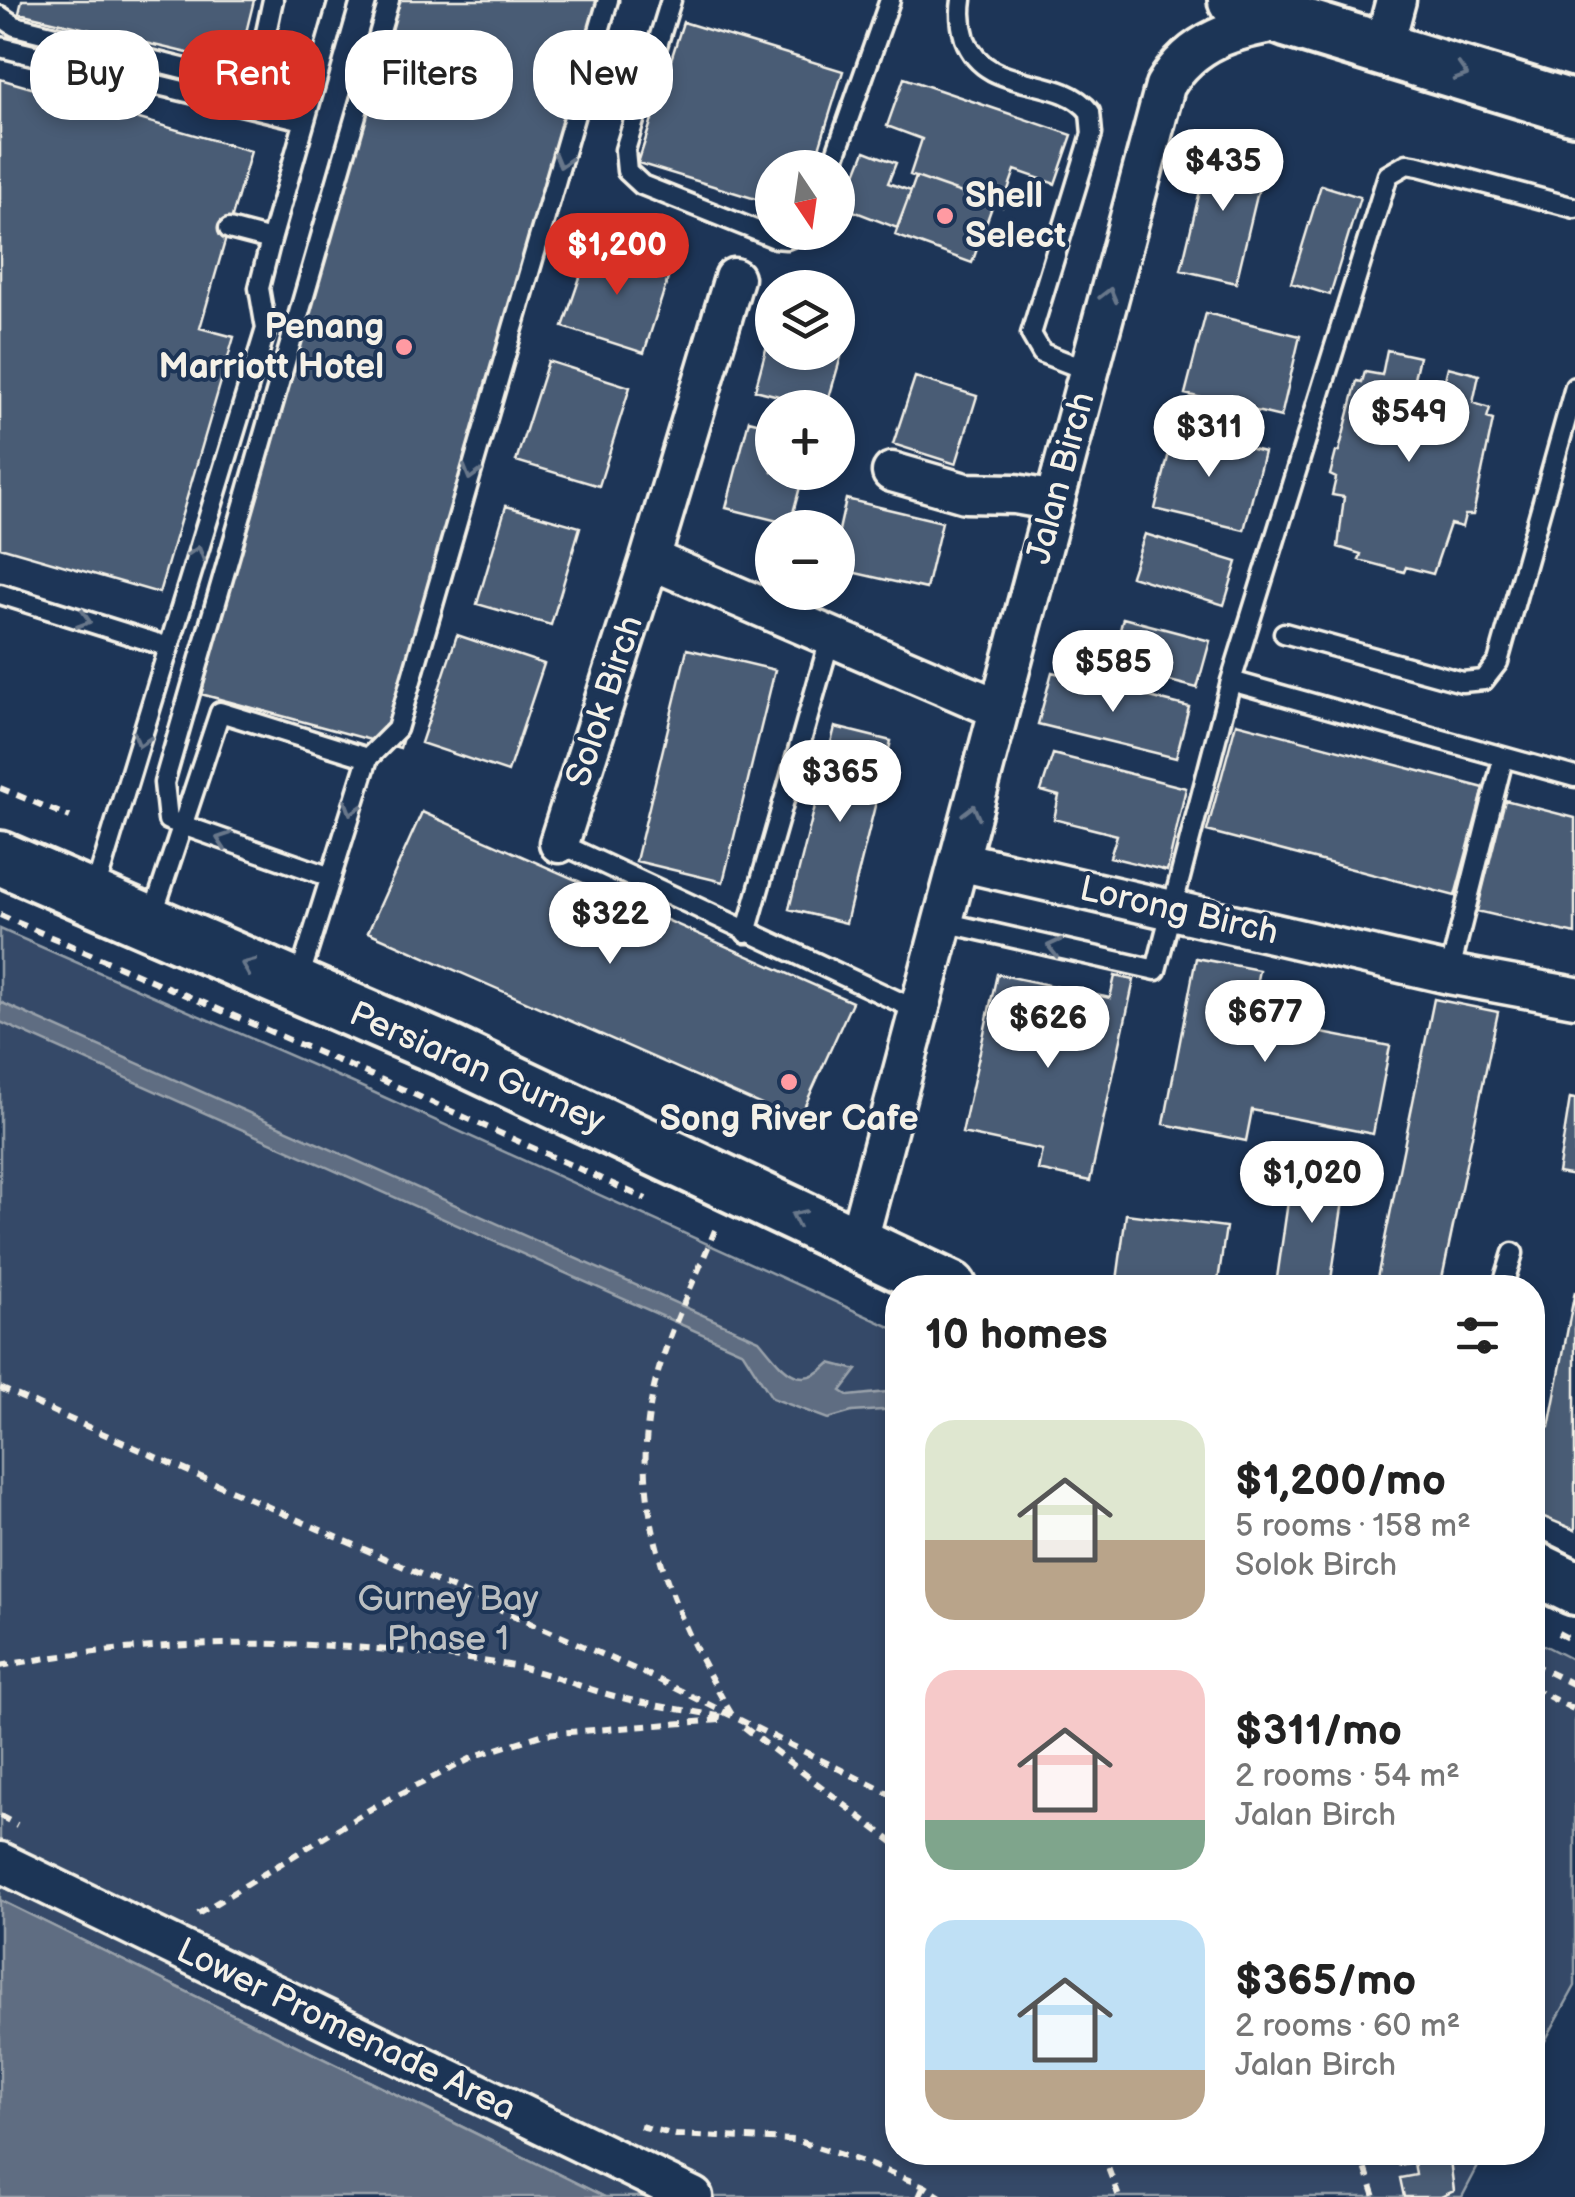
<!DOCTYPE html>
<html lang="en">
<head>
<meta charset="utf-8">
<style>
	:root { --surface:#fff; --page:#f2f2f2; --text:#222; --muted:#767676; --accent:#d93025 }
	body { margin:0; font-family:"Balsamiq Sans",sans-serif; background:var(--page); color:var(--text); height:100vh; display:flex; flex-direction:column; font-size:38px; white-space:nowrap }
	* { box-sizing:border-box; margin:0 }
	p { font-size:32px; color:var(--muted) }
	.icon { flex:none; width:55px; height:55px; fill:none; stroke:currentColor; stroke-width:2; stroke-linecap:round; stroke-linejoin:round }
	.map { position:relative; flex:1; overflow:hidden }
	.details { position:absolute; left:885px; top:1275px; width:660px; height:890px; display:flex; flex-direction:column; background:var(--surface); border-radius:40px; box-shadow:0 5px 15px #0003 }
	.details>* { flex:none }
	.banner { position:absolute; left:30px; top:30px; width:705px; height:90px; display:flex; gap:20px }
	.needle { width:65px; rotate:167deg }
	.fabs { position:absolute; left:755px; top:150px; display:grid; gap:20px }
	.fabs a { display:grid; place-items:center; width:100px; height:100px; border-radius:50%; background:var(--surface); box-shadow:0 5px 15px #0003; font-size:50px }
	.price { position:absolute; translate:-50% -85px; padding:0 22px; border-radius:35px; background:#fff; color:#222; font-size:32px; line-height:65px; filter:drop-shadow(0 2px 5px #0008) }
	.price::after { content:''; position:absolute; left:50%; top:60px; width:30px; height:22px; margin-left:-15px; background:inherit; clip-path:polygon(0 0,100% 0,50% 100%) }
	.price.current { background:var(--accent); color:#fff }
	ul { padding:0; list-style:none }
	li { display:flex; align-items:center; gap:30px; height:250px; padding:0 40px }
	li span { display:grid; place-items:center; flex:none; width:280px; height:200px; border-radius:30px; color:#555 }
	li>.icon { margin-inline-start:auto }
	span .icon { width:120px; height:120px; fill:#fffc; stroke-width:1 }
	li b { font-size:42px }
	h2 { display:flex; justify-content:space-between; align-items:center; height:120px; padding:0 40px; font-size:42px }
	.pill { padding:0 35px; border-radius:40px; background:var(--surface); box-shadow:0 5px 15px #0003; font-size:35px; line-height:90px }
	.pill.current { background:var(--accent); color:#fff }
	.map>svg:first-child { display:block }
</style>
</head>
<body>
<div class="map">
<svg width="1575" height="2197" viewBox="0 0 1575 2197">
	<rect width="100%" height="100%" fill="#1d3557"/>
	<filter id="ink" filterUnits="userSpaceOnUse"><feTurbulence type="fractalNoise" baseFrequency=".01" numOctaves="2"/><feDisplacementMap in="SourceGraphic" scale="20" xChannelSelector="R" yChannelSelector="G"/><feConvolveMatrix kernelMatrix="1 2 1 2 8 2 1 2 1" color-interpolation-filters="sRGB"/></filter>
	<g filter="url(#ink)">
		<path fill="#354a67" stroke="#949ea8" stroke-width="2.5" d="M 0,929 L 353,1083 L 897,1330 L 898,2152 L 1485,2153 L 1462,2197 L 605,2197 L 0,1900 Z
			M 1532,1639 L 1575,1661 L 1575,1986 L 1533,2063 Z"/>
		<path fill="#5e6d82" stroke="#9aa2ab" stroke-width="2.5" d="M 0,1002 L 759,1340 C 781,1366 798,1395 830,1363 L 857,1370 L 841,1391 L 849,1396 L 897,1391 L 897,1409 L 852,1412 L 828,1419 L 772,1398 L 743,1352 L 0,1022 Z
			M 0,1900 L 605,2197 L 0,2197 Z"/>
		<path fill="#485b74" stroke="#f4f1e8" stroke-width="2.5" d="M 22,0 L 254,0 L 238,65 L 19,13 Z
			M 394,0 L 608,0 L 400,748 L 201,694 Z
			M 683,22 L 843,71 L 813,168 L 772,168 L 772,204 L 638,163 Z
			M 904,78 L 1072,135 L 1055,184 L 1015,170 L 1002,207 L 910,175 L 922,139 L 887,126 Z
			M 0,79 L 251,151 L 200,328 L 234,337 L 159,593 L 0,547 Z
			M 1211,145 L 1266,158 L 1236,283 L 1181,270 Z
			M 865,151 L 896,163 L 888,183 L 911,191 L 897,228 L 843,207 Z
			M 916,177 L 993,204 L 972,263 L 895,235 Z
			M 1321,185 L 1360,197 L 1330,295 L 1291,283 Z
			M 592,242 L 671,269 L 644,353 L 563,327 Z
			M 1206,313 L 1300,336 L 1281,417 L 1185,394 Z
			M 838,326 L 849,329 L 826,408 L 755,390 L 772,327 L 772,352 L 838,352 Z
			M 1387,350 L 1419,357 L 1411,391 L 1440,399 L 1448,367 L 1479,375 L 1473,403 L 1490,408 L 1487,418 L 1493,420 L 1473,515 L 1465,515 L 1462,527 L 1450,524 L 1433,574 L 1406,567 L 1404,572 L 1359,560 L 1361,554 L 1338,547 L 1344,497 L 1332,495 L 1336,478 L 1330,475 L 1336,452 L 1339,451 L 1357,381 L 1362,382 L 1365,372 L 1382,375 Z
			M 548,361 L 630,387 L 599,486 L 516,461 Z
			M 915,377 L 977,396 L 956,464 L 893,444 Z
			M 749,420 L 772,426 L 772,472 L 804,472 L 790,524 L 726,508 Z
			M 1175,429 L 1264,452 L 1244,530 L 1155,509 Z
			M 846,499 L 942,522 L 926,589 L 838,569 L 838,535 Z
			M 506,506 L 580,527 L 551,625 L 477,604 Z
			M 1145,534 L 1237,562 L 1224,605 L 1131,576 Z
			M 1123,618 L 1210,641 L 1197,688 L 1111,666 Z
			M 457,635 L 544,664 L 508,772 L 421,743 Z
			M 687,649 L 775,670 L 723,882 L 636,861 Z
			M 1052,672 L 1189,707 L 1176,758 L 1038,724 Z
			M 1236,723 L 1484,788 L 1455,896 L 1207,831 Z
			M 835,727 L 891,741 L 846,923 L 789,909 Z
			M 1053,754 L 1186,788 L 1167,871 L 1110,857 L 1117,835 L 1054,819 L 1059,796 L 1041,791 Z
			M 1505,800 L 1575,818 L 1575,934 L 1477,911 Z
			M 422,812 L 852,1002 L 798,1121 L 368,932 Z
			M 1196,958 L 1259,970 L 1249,1019 L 1390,1046 L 1373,1134 L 1252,1110 L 1246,1141 L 1164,1124 Z
			M 997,974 L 1110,998 L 1115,976 L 1134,980 L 1090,1181 L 1038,1170 L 1042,1150 L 962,1133 Z
			M 1434,999 L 1498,1012 L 1440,1288 L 1375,1288 Z
			M 1570,1098 L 1575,1099 L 1575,1176 L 1558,1173 Z
			M 1293,1167 L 1347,1175 L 1330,1286 L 1277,1278 Z
			M 1126,1214 L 1226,1227 L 1217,1288 L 1116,1288 Z
			M 1575,1291 L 1575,1530 L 1532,1512 L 1532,1424 L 1549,1427 Z
			M 1397,2152 L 1449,2152 L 1454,2191 L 1441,2197 L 1404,2197 L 1400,2178 L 1416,2175 L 1414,2162 L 1399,2165 Z"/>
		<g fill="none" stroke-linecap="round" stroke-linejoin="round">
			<defs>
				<path id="lane" d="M 671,0 L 625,150 L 627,171 L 642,185 L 775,238 L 786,239 L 804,232
					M 962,0 C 960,13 961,26 965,39 C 986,96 1059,72 1090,112 L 1092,134 L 1031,334 L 1042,353 L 1089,371
					M 0,16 L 15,26 L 234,81 C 264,70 266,28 273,0
					M 0,47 L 303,120
					M 831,168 L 890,0
					M 271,240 L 339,0
					M 0,594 L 169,647
					M 1284,633 L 1462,682 L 1484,680 L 1498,662 L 1575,387
					M 1231,681 L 1575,777
					M 559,843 L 919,1011
					M 331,877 L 168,820 L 164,783 L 389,0
					M 94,893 L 266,329 L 259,288 L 271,240 L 229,229
					M 151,920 L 220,712 L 368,758
					M 943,922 L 1156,970 L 1231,681 L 1388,175 L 1407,164 L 1419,166 L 1575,208
					M 746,933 L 831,636
					M 1449,974 L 1503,759
					M 298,982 L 368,758 L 397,729 L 608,0
					M 1502,1288 L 1513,1253"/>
				<path id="street" d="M 1383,49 L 1396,0
					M 892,472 L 965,493 L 1015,494 L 1055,501
					M 650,559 L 999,709
					M 559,843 L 650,559 L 734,278
					M 959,861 L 1449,974 L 1575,997
					M 857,1244 L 1165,86 C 1192,40 1235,28 1286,21
					M 0,1862 L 693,2197"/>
				<path id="secondary" d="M 1235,0 L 1289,21 L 1575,108
					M 0,858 L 449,1052 L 950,1288
					M 1532,1567 L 1575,1588"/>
			</defs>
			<use href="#lane" stroke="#f4f1e8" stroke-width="25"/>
			<use href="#street" stroke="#f4f1e8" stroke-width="45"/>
			<use href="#secondary" stroke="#f4f1e8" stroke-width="60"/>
			<path stroke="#f4f1e8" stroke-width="6" stroke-dasharray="10 8" stroke-linecap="butt" d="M 0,788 L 70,817
				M 0,915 L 380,1079 L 646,1199
				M 715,1230 C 699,1271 679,1310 665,1351 C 617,1484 665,1601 732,1715
				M 0,1388 L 655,1678 L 898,1798
				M 1558,1633 L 1575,1642
				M 1532,1664 L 1575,1685
				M 0,1666 C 166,1635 342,1638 508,1665 C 545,1671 581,1688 618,1697 C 652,1706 688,1710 723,1717
				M 1532,1688 L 1575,1710
				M 744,1727 L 898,1846
				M 0,1816 L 17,1825
				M 198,1914 L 374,1807 L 478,1755 L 544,1734 L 721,1720
				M 1532,2106 L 1543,2111
				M 640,2126 L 676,2135 L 795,2140 L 863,2162 L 924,2186 L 941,2197
				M 1102,2152 L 1119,2197
				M 1360,2152 L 1375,2197
				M 919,2197 L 924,2186"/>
			<use href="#lane" stroke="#1d3557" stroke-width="18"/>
			<use href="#street" stroke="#1d3557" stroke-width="38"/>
			<use href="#secondary" stroke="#1d3557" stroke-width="52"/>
		</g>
		<defs><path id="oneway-chevron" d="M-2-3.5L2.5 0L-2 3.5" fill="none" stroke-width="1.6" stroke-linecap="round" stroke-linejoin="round" transform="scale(2.5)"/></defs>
		<g stroke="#68778a">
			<use href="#oneway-chevron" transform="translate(1461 73) rotate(17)"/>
			<use href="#oneway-chevron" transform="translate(562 161) rotate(106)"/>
			<use href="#oneway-chevron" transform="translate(1109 295) rotate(-75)"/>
			<use href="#oneway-chevron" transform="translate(471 473) rotate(106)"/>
			<use href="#oneway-chevron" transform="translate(197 553) rotate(-73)"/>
			<use href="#oneway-chevron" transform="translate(84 620) rotate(17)"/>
			<use href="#oneway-chevron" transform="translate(141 740) rotate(107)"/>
			<use href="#oneway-chevron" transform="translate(352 808) rotate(107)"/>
			<use href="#oneway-chevron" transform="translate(972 812) rotate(-75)"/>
			<use href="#oneway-chevron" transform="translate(223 840) rotate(-161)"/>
			<use href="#oneway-chevron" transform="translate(1054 947) rotate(-167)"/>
			<use href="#oneway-chevron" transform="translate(248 966) rotate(-157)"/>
			<use href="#oneway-chevron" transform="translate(798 1217) rotate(-155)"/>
		</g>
	</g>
	<g fill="#ff9aa2" stroke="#1d3557" stroke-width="4">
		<circle cx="945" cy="216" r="10"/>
		<circle cx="404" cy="347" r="10"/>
		<circle cx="789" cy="1082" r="10"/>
	</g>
	<g text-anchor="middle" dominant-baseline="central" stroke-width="8" stroke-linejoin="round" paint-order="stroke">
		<g font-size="35" font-weight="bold" fill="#f4f1e8" stroke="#1d3557" text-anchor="start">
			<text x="965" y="196">Shell<tspan x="965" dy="40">Select</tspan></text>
			<text x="384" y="327" text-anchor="end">Penang<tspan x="384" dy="40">Marriott Hotel</tspan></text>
			<text x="789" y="1119" text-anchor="middle">Song River Cafe</text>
		</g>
		<g font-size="35" fill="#f4f1e8" stroke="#1d3557">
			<text transform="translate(1061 478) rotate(-75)">Jalan Birch</text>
			<text transform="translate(605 701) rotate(-72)">Solok Birch</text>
			<text transform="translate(1179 911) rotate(13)">Lorong Birch</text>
			<text transform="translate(477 1068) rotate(24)">Persiaran Gurney</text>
			<text transform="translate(346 2030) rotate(26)">Lower Promenade Area</text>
		</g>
		<g font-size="35" fill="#bbbfc1" stroke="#1d3557">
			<text x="448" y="1599">Gurney Bay<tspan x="448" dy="40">Phase 1</tspan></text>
		</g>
	</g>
</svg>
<div class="fabs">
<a><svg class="needle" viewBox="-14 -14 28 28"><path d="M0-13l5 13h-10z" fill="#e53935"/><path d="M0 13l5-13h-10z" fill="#767676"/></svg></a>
<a><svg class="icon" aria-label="layers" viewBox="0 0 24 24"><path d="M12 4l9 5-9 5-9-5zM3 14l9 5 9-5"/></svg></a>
<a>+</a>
<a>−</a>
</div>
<b class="price" style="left:1223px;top:214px">$435</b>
<b class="price current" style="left:617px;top:298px">$1,200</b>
<b class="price" style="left:1409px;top:465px">$549</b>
<b class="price" style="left:1209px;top:480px">$311</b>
<b class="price" style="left:1113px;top:715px">$585</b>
<b class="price" style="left:840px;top:825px">$365</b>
<b class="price" style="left:610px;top:967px">$322</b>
<b class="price" style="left:1265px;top:1065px">$677</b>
<b class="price" style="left:1048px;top:1071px">$626</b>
<b class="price" style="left:1312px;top:1226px">$1,020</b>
<div class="banner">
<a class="pill">Buy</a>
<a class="pill current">Rent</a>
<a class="pill">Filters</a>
<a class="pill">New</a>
</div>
<section class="details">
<h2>10 homes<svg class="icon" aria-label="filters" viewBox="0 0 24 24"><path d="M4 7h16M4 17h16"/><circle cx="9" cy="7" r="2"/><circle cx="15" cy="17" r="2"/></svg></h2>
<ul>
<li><span style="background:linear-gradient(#dfe7d0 60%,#b9a48a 0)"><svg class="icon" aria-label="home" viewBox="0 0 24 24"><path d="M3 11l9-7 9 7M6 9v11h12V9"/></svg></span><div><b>$1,200/mo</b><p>5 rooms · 158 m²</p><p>Solok Birch</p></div></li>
<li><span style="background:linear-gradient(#f6c9c9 75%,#7fa58c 0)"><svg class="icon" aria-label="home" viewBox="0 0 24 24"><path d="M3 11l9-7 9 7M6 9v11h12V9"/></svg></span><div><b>$311/mo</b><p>2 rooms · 54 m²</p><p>Jalan Birch</p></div></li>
<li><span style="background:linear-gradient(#bfe0f5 75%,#b9a48a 0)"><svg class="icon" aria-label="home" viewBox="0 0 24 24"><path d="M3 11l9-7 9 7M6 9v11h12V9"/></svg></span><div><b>$365/mo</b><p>2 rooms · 60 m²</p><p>Jalan Birch</p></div></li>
</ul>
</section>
</div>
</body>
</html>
